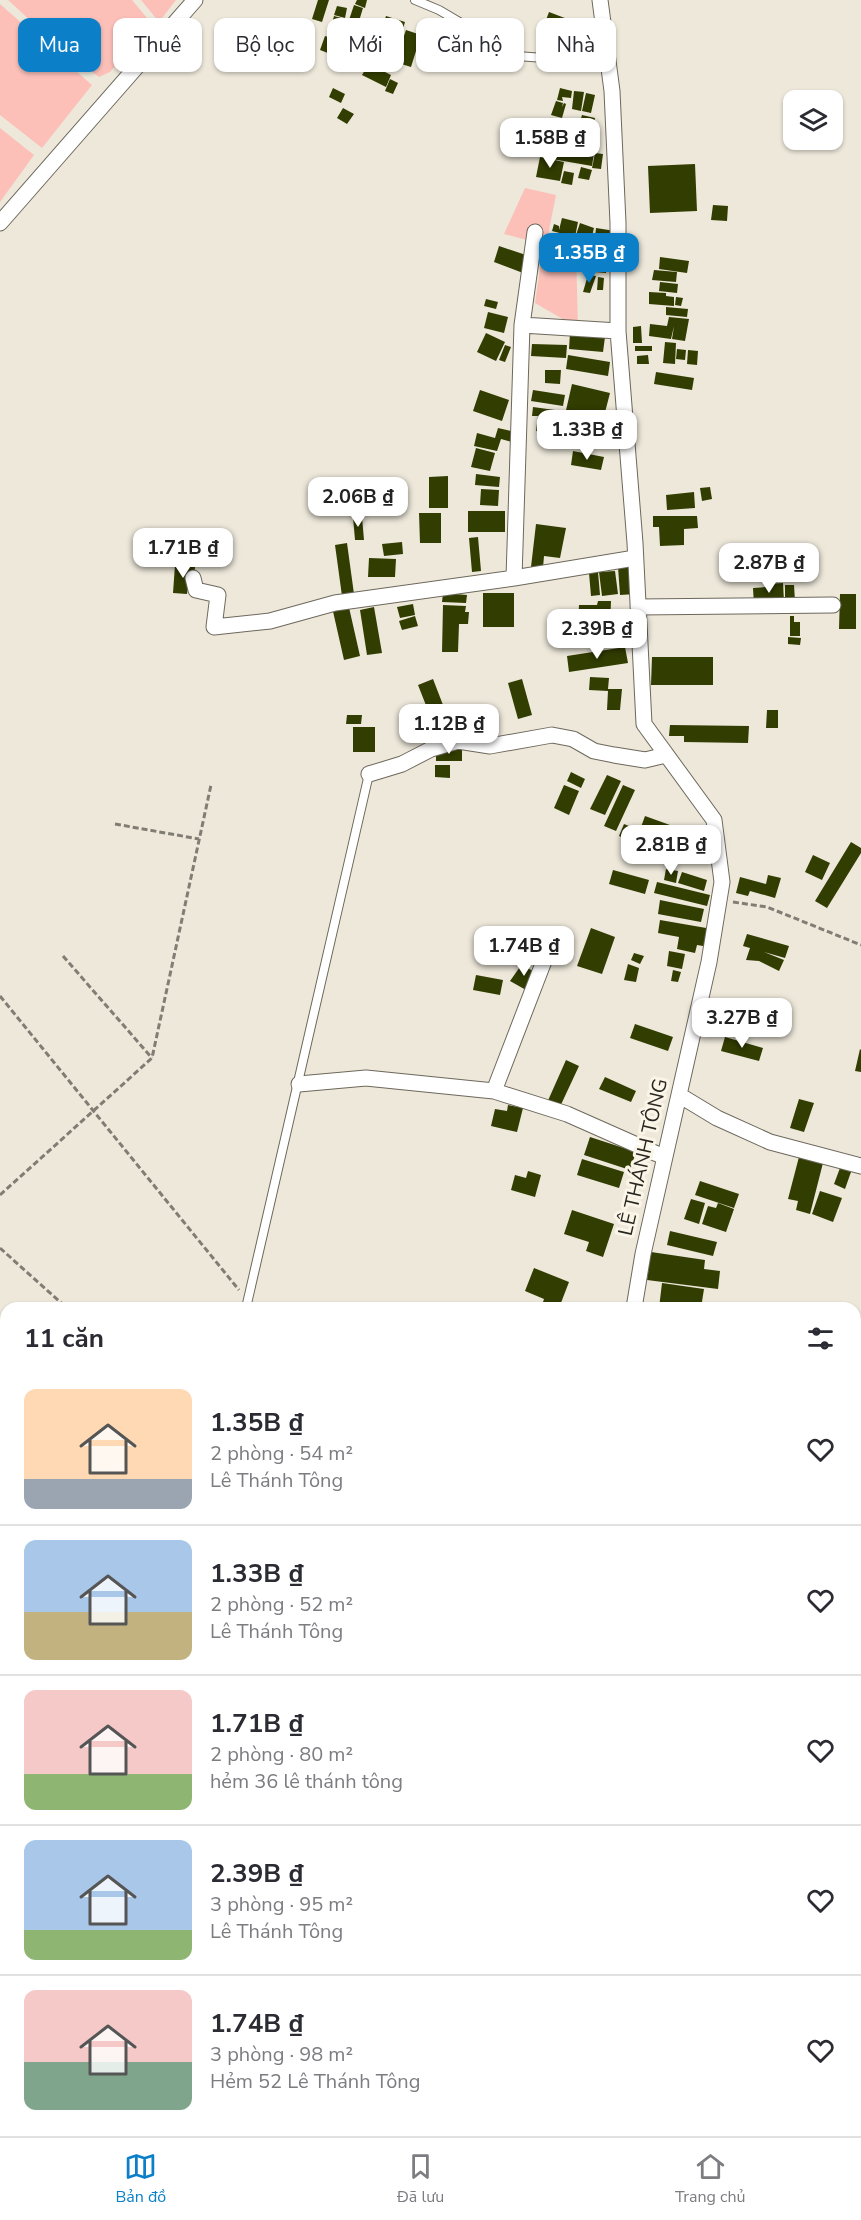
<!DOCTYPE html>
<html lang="vi">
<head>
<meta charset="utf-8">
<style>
	:root { --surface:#fff; --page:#f7f7f7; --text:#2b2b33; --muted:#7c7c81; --line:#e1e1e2; --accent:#0b80c9 }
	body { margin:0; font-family:"Nunito Sans",sans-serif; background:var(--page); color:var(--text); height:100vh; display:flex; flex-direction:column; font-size:22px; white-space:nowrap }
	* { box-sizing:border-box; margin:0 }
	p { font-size:20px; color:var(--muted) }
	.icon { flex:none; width:33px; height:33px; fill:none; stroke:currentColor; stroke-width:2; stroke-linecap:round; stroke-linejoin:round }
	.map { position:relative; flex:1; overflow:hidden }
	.panel { position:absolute; left:0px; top:1302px; width:861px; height:834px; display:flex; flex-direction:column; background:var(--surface); border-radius:18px 18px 0 0; box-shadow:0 2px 4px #0004 }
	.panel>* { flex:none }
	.top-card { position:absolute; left:18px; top:18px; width:825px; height:54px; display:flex; gap:12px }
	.buttons { position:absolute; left:783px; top:90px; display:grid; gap:12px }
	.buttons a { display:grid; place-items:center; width:60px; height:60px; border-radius:12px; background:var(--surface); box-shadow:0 2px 4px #0004; font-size:30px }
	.price { position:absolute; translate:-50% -51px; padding:0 14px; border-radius:12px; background:#fff; color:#222; font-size:20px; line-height:39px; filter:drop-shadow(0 2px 3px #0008) }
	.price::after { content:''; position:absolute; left:50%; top:36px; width:18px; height:14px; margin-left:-9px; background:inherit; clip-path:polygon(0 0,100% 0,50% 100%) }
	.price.current { background:var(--accent); color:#fff }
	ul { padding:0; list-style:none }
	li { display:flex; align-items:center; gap:18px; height:150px; padding:0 24px }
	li+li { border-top:2px solid var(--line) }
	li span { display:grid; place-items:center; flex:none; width:168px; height:120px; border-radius:12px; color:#555 }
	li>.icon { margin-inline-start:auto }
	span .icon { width:72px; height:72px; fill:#fffc; stroke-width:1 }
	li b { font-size:26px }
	h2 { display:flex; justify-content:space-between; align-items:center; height:72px; padding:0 24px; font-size:26px }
	.pill { padding:0 21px; border-radius:12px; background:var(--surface); box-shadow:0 2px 4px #0004; font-size:21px; line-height:54px }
	.pill.current { background:var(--accent); color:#fff }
	.tabs { display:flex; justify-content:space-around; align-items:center; height:84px; border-top:2px solid var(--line); background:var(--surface); font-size:16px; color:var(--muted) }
	.tabs a { display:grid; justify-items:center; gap:3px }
	.tabs .current { color:var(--accent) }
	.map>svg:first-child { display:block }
</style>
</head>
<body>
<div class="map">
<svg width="861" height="2136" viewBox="0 0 861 2136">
	<rect width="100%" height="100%" fill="#ede8da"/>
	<path fill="#fcc0b9" d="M 8,0 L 132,0 L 152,24 L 110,72 L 99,77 L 57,45 Z
		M 141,0 L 176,0 L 159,22 Z
		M 0,4 L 92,85 L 42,148 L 0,115 Z
		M 0,128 L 34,155 L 0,202 Z
		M 525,188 L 556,195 L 546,245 L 504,234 Z
		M 576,247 L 578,328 L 535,303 L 543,248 Z"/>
	<path fill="#323d01" d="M 318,0 L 329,0 L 322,22 L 312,19 Z
		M 357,0 L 367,0 L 365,8 L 355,4 Z
		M 354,5 L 363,8 L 352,44 L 342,41 Z
		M 337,6 L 347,8 L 345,18 L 334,15 Z
		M 549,12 L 570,20 L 566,29 L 546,20 Z
		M 334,16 L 345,19 L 342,30 L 331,27 Z
		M 386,16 L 405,22 L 395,54 L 375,47 Z
		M 571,25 L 582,29 L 574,51 L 563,47 Z
		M 554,26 L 564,29 L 559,44 L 549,40 Z
		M 406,30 L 421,35 L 411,67 L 395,62 Z
		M 361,32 L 376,36 L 369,57 L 354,52 Z
		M 308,33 L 315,37 L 311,44 L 305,41 Z
		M 325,36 L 338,40 L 333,55 L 320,50 Z
		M 340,42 L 352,46 L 350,53 L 338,49 Z
		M 337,53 L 350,58 L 345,70 L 332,66 Z
		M 363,61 L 391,75 L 386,87 L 380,84 L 384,77 L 380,84 L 362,75 L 365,70 L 360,67 Z
		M 390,79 L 398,83 L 393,94 L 385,91 Z
		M 333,88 L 345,94 L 341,103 L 329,97 Z
		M 560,88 L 572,91 L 571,98 L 562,97 L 563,101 L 557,100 Z
		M 574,91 L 584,92 L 581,111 L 572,109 Z
		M 586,93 L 595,95 L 591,113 L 582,111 Z
		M 556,101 L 563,103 L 562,107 L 564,103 L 566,104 L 562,118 L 551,115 Z
		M 343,108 L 354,114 L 347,124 L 337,118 Z
		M 582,115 L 595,118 L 591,136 L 577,132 Z
		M 546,145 L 574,148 L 574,150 L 594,153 L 592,166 L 552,159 L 553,152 L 545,151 Z
		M 595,153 L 603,154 L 601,169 L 592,168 Z
		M 540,157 L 564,162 L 560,181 L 536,177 Z
		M 695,164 L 697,211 L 650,213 L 648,166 Z
		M 581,167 L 592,170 L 589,180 L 578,178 Z
		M 564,171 L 574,173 L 572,185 L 561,183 Z
		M 713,205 L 728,206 L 727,221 L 711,220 Z
		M 562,218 L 578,222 L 575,237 L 552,231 L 554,224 L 559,226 L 559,230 Z
		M 580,223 L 594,228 L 591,240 L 576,235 Z
		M 596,228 L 615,231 L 612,250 L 594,247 Z
		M 549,235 L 555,236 L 553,245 L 547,243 Z
		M 499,246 L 529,256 L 523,273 L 494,262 Z
		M 579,250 L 595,250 L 595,258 L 579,258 Z
		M 660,257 L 689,261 L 687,273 L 659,269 Z
		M 584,259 L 607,260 L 606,273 L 583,271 Z
		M 654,270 L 677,272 L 676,282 L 652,280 Z
		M 588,275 L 596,276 L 590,293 L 583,292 Z
		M 598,277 L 604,278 L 603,290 L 597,290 Z
		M 660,282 L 678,284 L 677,293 L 659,291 Z
		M 649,292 L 666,293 L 666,296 L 674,297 L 674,306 L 649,304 Z
		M 676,297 L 683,298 L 681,306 L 675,305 Z
		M 486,299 L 498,302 L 496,309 L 484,306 Z
		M 666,307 L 688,309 L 687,317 L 666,315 Z
		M 488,312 L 508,317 L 504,333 L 484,328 Z
		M 669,317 L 689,319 L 685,341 L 672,339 L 674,326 L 671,339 L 649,336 L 650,324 L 667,326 Z
		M 641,326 L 642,343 L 633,343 L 633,327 Z
		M 486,333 L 505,342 L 496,361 L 477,352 Z
		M 570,333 L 605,337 L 603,352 L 569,349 Z
		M 665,342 L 676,343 L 675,364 L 663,363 Z
		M 532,344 L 567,345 L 566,358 L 531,356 Z
		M 505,345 L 511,347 L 505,362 L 499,360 Z
		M 635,346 L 652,346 L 652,351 L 635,351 Z
		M 677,349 L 686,350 L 685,360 L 676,359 Z
		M 688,350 L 698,351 L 697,365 L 687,364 Z
		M 568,355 L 610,362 L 608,376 L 566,369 Z
		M 648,355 L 649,364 L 637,364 L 637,356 Z
		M 545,370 L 561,370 L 560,384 L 545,383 Z
		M 656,372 L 694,378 L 692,390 L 654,384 Z
		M 572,384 L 610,393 L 601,428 L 564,419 Z
		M 480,390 L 509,400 L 502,421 L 473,411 Z
		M 533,390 L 565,395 L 563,406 L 531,401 Z
		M 533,407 L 562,411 L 559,434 L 536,431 L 538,416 L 532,416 Z
		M 498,428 L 515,432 L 512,442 L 501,439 L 497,451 L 474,446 L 477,433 L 495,438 Z
		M 476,448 L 495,453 L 490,471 L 471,467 Z
		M 573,451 L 604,457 L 601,470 L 571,465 Z
		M 476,474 L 500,477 L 499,487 L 475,485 Z
		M 448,476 L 448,508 L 429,508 L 429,477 Z
		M 385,486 L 385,497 L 354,498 L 353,487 Z
		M 710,487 L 712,499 L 702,501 L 700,488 Z
		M 481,489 L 499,490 L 498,506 L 480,505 Z
		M 694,492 L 695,508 L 667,510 L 666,495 Z
		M 468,511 L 505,511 L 505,532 L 468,532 Z
		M 419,513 L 441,513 L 441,543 L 420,543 Z
		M 653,516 L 697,516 L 698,528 L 684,529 L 684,545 L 660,546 L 659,527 L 653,527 Z
		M 353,517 L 362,517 L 364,540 L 355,540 Z
		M 536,524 L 566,528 L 560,558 L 544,556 L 543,568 L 531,567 Z
		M 478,537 L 481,571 L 472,572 L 469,538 Z
		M 402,542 L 403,554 L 384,556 L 382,544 Z
		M 347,543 L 354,594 L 342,596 L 335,545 Z
		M 369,558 L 396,559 L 395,577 L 368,577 Z
		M 175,565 L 195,567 L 194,579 L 189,578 L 187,594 L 173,593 Z
		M 634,566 L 636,594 L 620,595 L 618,567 Z
		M 615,571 L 618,594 L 602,596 L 599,572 Z
		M 598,572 L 600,595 L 591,596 L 589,573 Z
		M 783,583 L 784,601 L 754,605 L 753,588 L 766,587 L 766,584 Z
		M 785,585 L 794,585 L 795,601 L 785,602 Z
		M 443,593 L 467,595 L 466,603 L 442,602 Z
		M 483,593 L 514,593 L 514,627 L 483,627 Z
		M 840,594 L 856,594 L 856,629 L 839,629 Z
		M 598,601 L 611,601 L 610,627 L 578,626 L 579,605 L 597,605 Z
		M 348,603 L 360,656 L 344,660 L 332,607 Z
		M 413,604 L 415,615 L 400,618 L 397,607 Z
		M 443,605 L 466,606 L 465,612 L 469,612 L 468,624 L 459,624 L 458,652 L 442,652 Z
		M 374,607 L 382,653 L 367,655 L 360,610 Z
		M 415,616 L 418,626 L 402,630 L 399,621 Z
		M 790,616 L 794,616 L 794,622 L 800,622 L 800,636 L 790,636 Z
		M 788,637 L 801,638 L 800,645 L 788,644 Z
		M 625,647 L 628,663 L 569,672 L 567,656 Z
		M 652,657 L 713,657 L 713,685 L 651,685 Z
		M 590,677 L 609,678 L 608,689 L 622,689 L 620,710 L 607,710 L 608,691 L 589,690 Z
		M 433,679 L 455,736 L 440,741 L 418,685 Z
		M 522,679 L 532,715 L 518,719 L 508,683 Z
		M 767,710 L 778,710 L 778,728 L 766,728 Z
		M 347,715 L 362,715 L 361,724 L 346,724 Z
		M 670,725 L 749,726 L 748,743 L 684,742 L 684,736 L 669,736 Z
		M 353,727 L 375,727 L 375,752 L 353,752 Z
		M 436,749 L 462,750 L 462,761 L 436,761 Z
		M 435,765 L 450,765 L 450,778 L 435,777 Z
		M 571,772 L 585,779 L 581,788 L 567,781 Z
		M 607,775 L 621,781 L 605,815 L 590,809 Z
		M 564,785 L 579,791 L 569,815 L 554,808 Z
		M 623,785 L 635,790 L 616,831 L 604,826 Z
		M 645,816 L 681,829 L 670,856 L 651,848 L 657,834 L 641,827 Z
		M 624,824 L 636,829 L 631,841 L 619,836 Z
		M 851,842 L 861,848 L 861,853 L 827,908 L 815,901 Z
		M 813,855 L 830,863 L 822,880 L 805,872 Z
		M 666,869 L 678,871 L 676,883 L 664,880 Z
		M 613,870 L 649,880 L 645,894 L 609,884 Z
		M 682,872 L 707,880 L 704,891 L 678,883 Z
		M 768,875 L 781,878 L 775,898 L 750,891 L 748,896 L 736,893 L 740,877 L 766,884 Z
		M 657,882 L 710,895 L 707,906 L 654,893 Z
		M 660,900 L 704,909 L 701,922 L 658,914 Z
		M 660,920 L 712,929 L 709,947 L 697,945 L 695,953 L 677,949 L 679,937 L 658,933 Z
		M 591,928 L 615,937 L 602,974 L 577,966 Z
		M 747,934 L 789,946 L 785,958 L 764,952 L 784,960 L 779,971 L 759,961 L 746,960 L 750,948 L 743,946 Z
		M 489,937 L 535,945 L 531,964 L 486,956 Z
		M 669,951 L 685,954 L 682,969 L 667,966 Z
		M 634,953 L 644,956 L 640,964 L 631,960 Z
		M 522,964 L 537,974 L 526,990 L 510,981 Z
		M 628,964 L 639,968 L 636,982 L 624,980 Z
		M 673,970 L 681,972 L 678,982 L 671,981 Z
		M 476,975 L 503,980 L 500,995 L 473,990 Z
		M 729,1016 L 756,1023 L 753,1035 L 726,1028 Z
		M 635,1024 L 673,1037 L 668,1051 L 630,1038 Z
		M 725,1037 L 763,1048 L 759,1061 L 721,1051 Z
		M 860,1049 L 861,1050 L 861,1072 L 855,1071 Z
		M 566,1060 L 579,1066 L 558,1111 L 546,1105 Z
		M 605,1077 L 636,1091 L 631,1102 L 599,1089 Z
		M 799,1099 L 814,1103 L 804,1132 L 790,1128 Z
		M 508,1105 L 523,1108 L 517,1132 L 491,1126 L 495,1109 L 507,1111 Z
		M 590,1137 L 636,1152 L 630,1170 L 584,1155 Z
		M 800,1153 L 824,1159 L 810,1214 L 796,1210 L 798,1201 L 788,1199 Z
		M 582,1159 L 624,1172 L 619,1188 L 577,1175 Z
		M 840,1168 L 851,1172 L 845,1189 L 834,1184 Z
		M 528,1171 L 541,1175 L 535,1197 L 511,1190 L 515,1175 L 526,1178 Z
		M 700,1181 L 739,1194 L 734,1208 L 695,1195 Z
		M 820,1191 L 842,1198 L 833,1222 L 812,1214 Z
		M 691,1199 L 705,1203 L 699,1224 L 684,1219 Z
		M 718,1203 L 734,1209 L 726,1232 L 702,1224 L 708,1206 L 716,1208 Z
		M 572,1210 L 614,1224 L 603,1257 L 586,1251 L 589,1242 L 564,1234 Z
		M 670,1231 L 717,1242 L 713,1256 L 667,1245 Z
		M 651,1252 L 705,1260 L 704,1269 L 720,1271 L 718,1289 L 647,1280 Z
		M 534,1268 L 569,1282 L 559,1308 L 541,1308 L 544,1299 L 525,1291 Z
		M 662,1283 L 704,1289 L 701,1308 L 659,1308 Z
		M 856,1327 L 861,1331 L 861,1354 L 855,1349 L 858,1341 L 855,1339 Z
		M 855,1426 L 861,1429 L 861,1446 L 855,1457 Z
		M 861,2061 L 861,2077 L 855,2078 L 855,2062 Z
		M 431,2130 L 453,2130 L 451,2136 L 429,2136 Z
		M 794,2130 L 825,2130 L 825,2135 Z"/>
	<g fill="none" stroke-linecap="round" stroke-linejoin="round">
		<defs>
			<path id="service" d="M 415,0 L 439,10 L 517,56 L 544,58 L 567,57 L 606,46
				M 246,1308 L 369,774
				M 66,2136 L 68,2130"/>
			<path id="minor" d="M 600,0 L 612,91 L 618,223 L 618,331 L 635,543 L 644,724 L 714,820 L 722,882 L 709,962 L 643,1254 L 634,1308
				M 0,223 L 195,0
				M 522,325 L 618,331
				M 193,578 L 196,590 L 218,595 L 214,627 L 270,621 L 335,603 L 514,578 L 635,558
				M 514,578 L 522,325 L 535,232
				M 638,607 L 833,605
				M 369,774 L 402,764 L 431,749 L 458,741 L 490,746 L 552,735 L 573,739 L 594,751 L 614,755 L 645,760 L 666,755
				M 299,1084 L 366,1078 L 494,1091 L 567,1114 L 664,1157
				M 494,1091 L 549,948
				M 679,1095 L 717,1118 L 770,1142 L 861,1166
				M 855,1416 L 861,1420
				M 855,1484 L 861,1475
				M 855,1931 L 861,1933
				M 171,2130 L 194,2136
				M 656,2136 L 656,2130
				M 828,2136 L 828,2130"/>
		</defs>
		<use href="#service" stroke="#6d685c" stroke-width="10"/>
		<use href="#minor" stroke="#6d685c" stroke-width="17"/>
		<path stroke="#817d74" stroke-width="3" stroke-dasharray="6 3" stroke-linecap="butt" d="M 115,824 L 199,839
			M 733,902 L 767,907 L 861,945
			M 63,956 L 152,1058
			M 0,996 L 239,1290
			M 0,1195 L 152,1058 L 211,785
			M 0,1248 L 67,1308
			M 855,1591 L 861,1591
			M 855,1725 L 861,1725
			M 855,1833 L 861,1833
			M 0,1842 L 6,1844
			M 0,2069 L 6,2072"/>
		<use href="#service" stroke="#fff" stroke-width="8"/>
		<use href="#minor" stroke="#fff" stroke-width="15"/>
	</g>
	<g text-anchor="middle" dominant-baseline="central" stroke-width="6" stroke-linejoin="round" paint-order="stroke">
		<g font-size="20" fill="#282620" stroke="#fbf5e7">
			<text transform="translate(643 1157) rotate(-77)">LÊ THÁNH TÔNG</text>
		</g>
	</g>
</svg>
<div class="buttons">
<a><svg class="icon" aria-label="layers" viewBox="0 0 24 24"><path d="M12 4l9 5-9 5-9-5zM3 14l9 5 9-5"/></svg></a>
</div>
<b class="price" style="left:550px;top:169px">1.58B ₫</b>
<b class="price current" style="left:589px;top:284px">1.35B ₫</b>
<b class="price" style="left:587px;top:461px">1.33B ₫</b>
<b class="price" style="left:358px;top:528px">2.06B ₫</b>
<b class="price" style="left:183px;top:579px">1.71B ₫</b>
<b class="price" style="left:769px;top:594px">2.87B ₫</b>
<b class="price" style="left:597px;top:660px">2.39B ₫</b>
<b class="price" style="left:449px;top:755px">1.12B ₫</b>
<b class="price" style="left:671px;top:876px">2.81B ₫</b>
<b class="price" style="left:524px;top:977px">1.74B ₫</b>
<b class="price" style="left:742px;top:1049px">3.27B ₫</b>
<div class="top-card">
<a class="pill current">Mua</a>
<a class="pill">Thuê</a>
<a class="pill">Bộ lọc</a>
<a class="pill">Mới</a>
<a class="pill">Căn hộ</a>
<a class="pill">Nhà</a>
</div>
<section class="panel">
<h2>11 căn<svg class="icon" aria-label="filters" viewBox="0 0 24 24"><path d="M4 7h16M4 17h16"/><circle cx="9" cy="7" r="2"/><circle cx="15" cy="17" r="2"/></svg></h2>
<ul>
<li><span style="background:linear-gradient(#ffd9b3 75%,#9aa5b1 0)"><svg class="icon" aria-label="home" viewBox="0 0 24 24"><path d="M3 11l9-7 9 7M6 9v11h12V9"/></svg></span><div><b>1.35B ₫</b><p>2 phòng · 54 m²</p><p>Lê Thánh Tông</p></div><svg class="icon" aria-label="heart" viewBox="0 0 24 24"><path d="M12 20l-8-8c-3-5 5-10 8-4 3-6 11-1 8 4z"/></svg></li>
<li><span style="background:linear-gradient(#a9c7e8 60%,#c2b280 0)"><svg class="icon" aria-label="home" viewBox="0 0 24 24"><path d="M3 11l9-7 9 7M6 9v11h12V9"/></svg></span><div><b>1.33B ₫</b><p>2 phòng · 52 m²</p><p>Lê Thánh Tông</p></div><svg class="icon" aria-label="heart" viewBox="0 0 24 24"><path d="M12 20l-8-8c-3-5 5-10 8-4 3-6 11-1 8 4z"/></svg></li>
<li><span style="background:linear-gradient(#f6c9c9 70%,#8fb573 0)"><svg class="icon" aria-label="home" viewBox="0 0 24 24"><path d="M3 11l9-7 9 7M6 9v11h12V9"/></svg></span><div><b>1.71B ₫</b><p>2 phòng · 80 m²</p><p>hẻm 36 lê thánh tông</p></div><svg class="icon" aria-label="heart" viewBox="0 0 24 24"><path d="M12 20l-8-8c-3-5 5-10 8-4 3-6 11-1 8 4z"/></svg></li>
<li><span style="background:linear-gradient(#a9c7e8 75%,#8fb573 0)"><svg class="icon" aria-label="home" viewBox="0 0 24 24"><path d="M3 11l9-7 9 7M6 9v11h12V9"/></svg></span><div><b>2.39B ₫</b><p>3 phòng · 95 m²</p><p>Lê Thánh Tông</p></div><svg class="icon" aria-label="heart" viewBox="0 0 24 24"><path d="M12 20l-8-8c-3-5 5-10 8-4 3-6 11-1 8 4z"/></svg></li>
<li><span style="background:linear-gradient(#f6c9c9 60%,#7fa58c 0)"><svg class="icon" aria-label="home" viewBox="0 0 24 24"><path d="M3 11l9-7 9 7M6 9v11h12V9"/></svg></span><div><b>1.74B ₫</b><p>3 phòng · 98 m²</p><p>Hẻm 52 Lê Thánh Tông</p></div><svg class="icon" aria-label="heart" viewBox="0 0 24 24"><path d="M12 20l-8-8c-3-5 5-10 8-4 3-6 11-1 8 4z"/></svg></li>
</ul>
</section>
</div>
<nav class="tabs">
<a class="current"><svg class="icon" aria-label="map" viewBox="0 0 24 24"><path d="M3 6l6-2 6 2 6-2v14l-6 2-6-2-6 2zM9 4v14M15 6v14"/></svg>Bản đồ</a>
<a><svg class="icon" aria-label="saved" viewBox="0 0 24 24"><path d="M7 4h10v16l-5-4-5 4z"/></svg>Đã lưu</a>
<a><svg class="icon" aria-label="home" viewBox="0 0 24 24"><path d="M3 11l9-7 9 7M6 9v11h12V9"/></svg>Trang chủ</a>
</nav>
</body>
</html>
